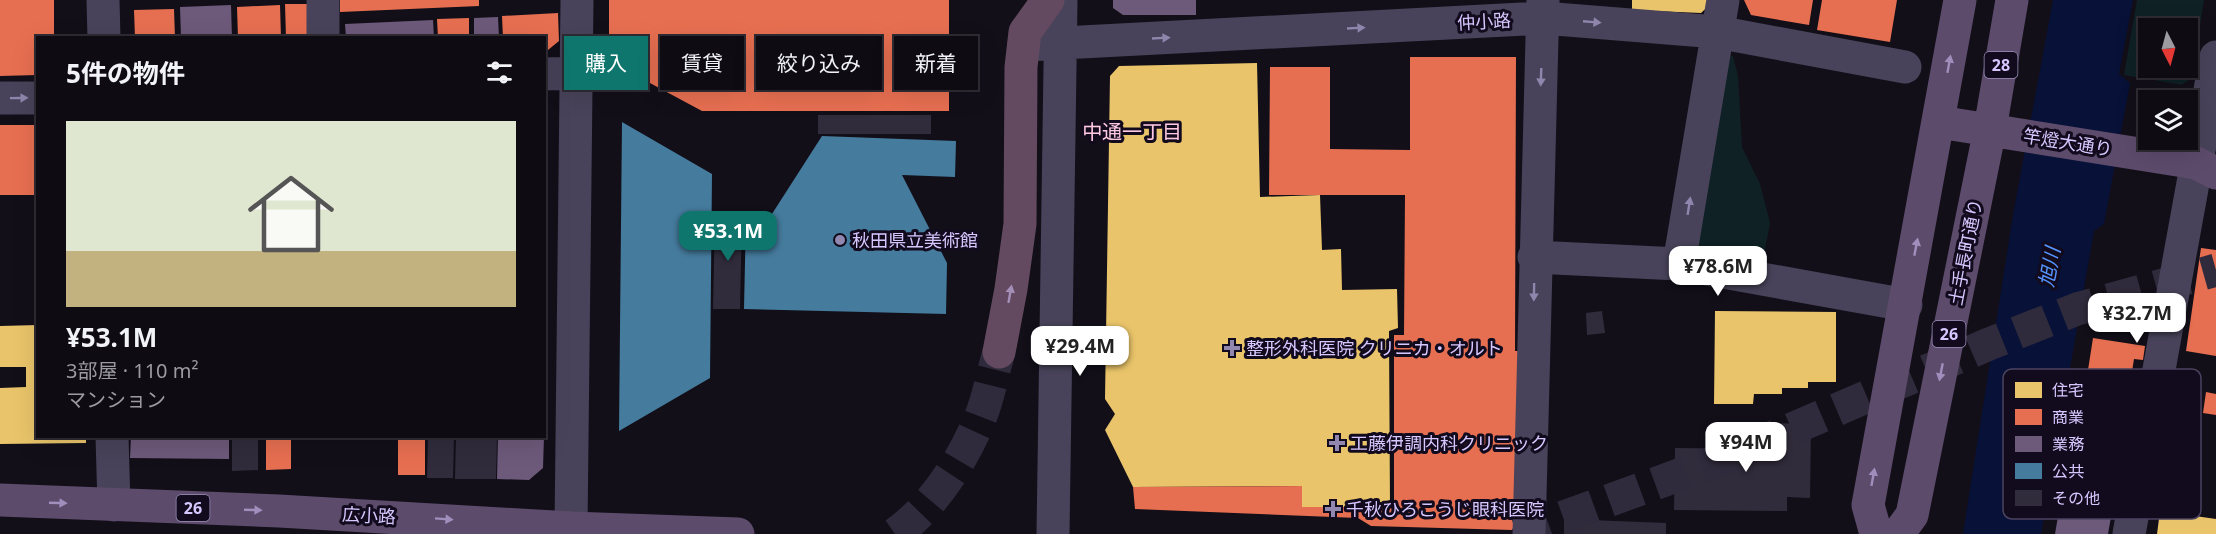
<!DOCTYPE html>
<html lang="ja">
<head>
<meta charset="utf-8">
<style>
	:root { --surface:#0e0b13; --page:#1c1921; --text:#f1f3f6; --muted:#9b9ba0; --line:#2e2b33; --accent:#0f766e }
	body { margin:0; font-family:"Noto Sans","Noto Sans JP",sans-serif; background:var(--page); color:var(--text); height:100vh; display:flex; flex-direction:column; font-size:22px; white-space:nowrap }
	* { box-sizing:border-box; margin:0 }
	p { font-size:20px; color:var(--muted) }
	.icon { flex:none; width:33px; height:33px; fill:none; stroke:currentColor; stroke-width:2; stroke-linecap:round; stroke-linejoin:round }
	.map { position:relative; flex:1; overflow:hidden }
	.drawer { position:absolute; left:36px; top:36px; width:510px; height:402px; display:flex; flex-direction:column; background:var(--surface); border-radius:0px; box-shadow:0 6px 24px #0002,0 0 0 2px var(--line) }
	.drawer>* { flex:none }
	.banner { position:absolute; left:564px; top:36px; width:570px; height:54px; display:flex; gap:12px }
	.needle { width:39px; rotate:174deg }
	.tools { position:absolute; left:2138px; top:18px; display:grid; gap:12px }
	.tools a { display:grid; place-items:center; width:60px; height:60px; border-radius:0px; background:var(--surface); box-shadow:0 6px 24px #0002,0 0 0 2px var(--line); font-size:30px }
	.price { position:absolute; translate:-50% -51px; padding:0 14px; border-radius:12px; background:#fff; color:#222; font-size:20px; line-height:39px; filter:drop-shadow(0 2px 3px #0008) }
	.price::after { content:''; position:absolute; left:50%; top:36px; width:18px; height:14px; margin-left:-9px; background:inherit; clip-path:polygon(0 0,100% 0,50% 100%) }
	.price.active { background:var(--accent); color:#fff }
	ul { padding:0; list-style:none }
	li { display:grid; align-content:center; gap:12px; height:318px; padding:0 30px }
	li+li { border-top:2px solid var(--line) }
	li span { display:grid; place-items:center; height:186px; border-radius:0px; color:#555 }
	li>.icon { margin-inline-start:auto }
	span .icon { width:108px; height:108px; fill:#fffc; stroke-width:1 }
	li b { font-size:26px }
	h2 { display:flex; justify-content:space-between; align-items:center; height:72px; padding:0 30px; font-size:26px }
	.tag { padding:0 21px; border-radius:0px; background:var(--surface); box-shadow:0 6px 24px #0002,0 0 0 2px var(--line); font-size:21px; line-height:54px }
	.tag.active { background:var(--accent); color:#fff }
	.map>svg:first-child { display:block }
</style>
</head>
<body>
<div class="map">
<svg width="2216" height="534" viewBox="0 0 2216 534">
	<rect width="100%" height="100%" fill="#120f19"/>
	<path fill="#0f2125" fill-rule="evenodd" d="M 2137,0 L 2204,0 L 2192,77 L 2182,85 L 2124,75 ZM 2148,28 L 2187,28 L 2187,68 L 2148,68 Z
		M 1718,54 L 1733,56 L 1738,76 L 1742,147 L 1760,184 L 1770,223 L 1762,266 L 1694,255 Z"/>
	<path fill="#081137" d="M 2053,0 L 2133,0 L 2119,74 L 2130,83 L 2104,224 L 2094,231 L 2041,534 L 1963,534 L 2013,215 Z"/>
	<path fill="#e9c46a" d="M 1632,0 L 1715,0 L 1701,13 L 1632,10 Z
		M 1257,63 L 1260,197 L 1320,195 L 1322,250 L 1341,249 L 1342,290 L 1397,289 L 1398,328 L 1389,331 L 1390,507 L 1302,507 L 1302,486 L 1133,487 L 1105,430 L 1115,414 L 1105,399 L 1110,76 L 1119,66 Z
		M 1715,311 L 1836,312 L 1836,382 L 1808,382 L 1808,388 L 1782,388 L 1782,394 L 1754,394 L 1753,404 L 1714,404 Z
		M 38,325 L 38,436 L 86,436 L 86,443 L 0,444 L 0,388 L 26,387 L 26,367 L 0,367 L 0,326 Z
		M 2160,511 L 2216,519 L 2216,534 L 2157,534 Z"/>
	<path fill="#e76f51" d="M 0,0 L 54,0 L 54,38 L 38,38 L 38,75 L 0,76 Z
		M 340,0 L 479,0 L 479,6 L 340,12 Z
		M 609,0 L 949,0 L 949,111 L 702,111 L 609,61 Z
		M 1744,0 L 1813,0 L 1809,25 L 1751,15 Z
		M 1822,0 L 1897,0 L 1890,42 L 1817,30 Z
		M 285,4 L 313,4 L 313,38 L 286,38 Z
		M 280,5 L 281,38 L 238,38 L 237,7 Z
		M 174,9 L 175,38 L 135,38 L 134,10 Z
		M 558,13 L 559,41 L 548,50 L 544,50 L 544,38 L 503,38 L 502,16 Z
		M 469,18 L 469,38 L 438,38 L 437,19 Z
		M 1410,57 L 1516,57 L 1515,351 L 1523,351 L 1522,511 L 1512,530 L 1371,526 L 1358,518 L 1135,509 L 1133,487 L 1302,486 L 1302,507 L 1390,507 L 1394,511 L 1394,335 L 1404,335 L 1405,195 L 1269,195 L 1270,67 L 1330,67 L 1330,149 L 1410,150 Z
		M 0,125 L 38,125 L 38,195 L 0,195 Z
		M 2201,248 L 2216,250 L 2216,356 L 2186,351 Z
		M 2093,338 L 2145,346 L 2143,360 L 2134,359 L 2126,409 L 2083,402 Z
		M 2206,392 L 2216,394 L 2216,415 L 2203,413 Z
		M 266,436 L 291,436 L 291,469 L 266,470 Z
		M 398,436 L 425,436 L 425,475 L 398,475 Z"/>
	<path fill="#6d597a" d="M 1113,0 L 1196,0 L 1196,15 L 1123,15 L 1113,8 Z
		M 231,5 L 232,38 L 181,38 L 180,7 Z
		M 498,17 L 499,38 L 474,38 L 474,18 Z
		M 433,20 L 434,38 L 346,38 L 345,24 Z
		M 131,436 L 229,436 L 229,459 L 130,458 Z
		M 498,436 L 544,436 L 543,468 L 529,480 L 497,479 Z
		M 2071,440 L 2123,448 L 2108,534 L 2055,534 Z"/>
	<path fill="#457b9d" d="M 622,122 L 712,174 L 710,378 L 619,431 Z
		M 822,136 L 956,141 L 955,177 L 902,175 L 947,263 L 946,314 L 744,309 L 746,216 L 770,217 Z"/>
	<path fill="#312c3c" d="M 818,115 L 931,115 L 931,134 L 818,134 Z
		M 715,216 L 742,216 L 740,309 L 713,309 Z
		M 1602,311 L 1605,333 L 1587,335 L 1586,313 Z
		M 1763,423 L 1811,424 L 1810,498 L 1787,497 L 1787,511 L 1674,510 L 1675,448 L 1762,449 Z
		M 232,436 L 258,436 L 258,470 L 232,471 Z
		M 428,436 L 454,436 L 453,478 L 427,478 Z
		M 456,436 L 497,436 L 496,479 L 455,479 Z
		M 1564,519 L 1666,523 L 1666,534 L 1564,534 Z"/>
	<g fill="none" stroke-linecap="round" stroke-linejoin="round">
		<path stroke="#302b3c" stroke-width="33" stroke-dasharray="33 16" stroke-linecap="butt" d="M 895,534 C 931,509 961,463 978,423 C 988,401 992,375 999,352
			M 1517,534 L 1720,460 L 1989,344 L 2077,309 L 2216,270"/>
		<path stroke="#48435a" stroke-width="33" d="M 103,0 L 104,38
			M 323,0 L 323,38
			M 1024,45 L 1543,18 L 1717,32 L 1905,67
			M 544,74 L 577,73
			M 0,98 L 38,98
			M 1534,257 L 1679,264 L 1906,305
			M 1679,264 L 1723,0
			M 112,436 L 114,505
			M 571,528 L 577,0
			M 1053,534 L 1061,0
			M 1529,534 L 1543,0
			M 2129,534 L 2216,57"/>
		<path stroke="#5d4b6c" stroke-width="33" d="M 1939,122 L 2196,163 L 2216,173
			M 0,500 L 279,511 L 571,528 L 738,534
			M 1876,534 L 1868,505 L 1960,0
			M 1898,534 L 1912,515 L 1990,129 L 2012,0"/>
		<path stroke="#644a60" stroke-width="33" d="M 999,352 L 1011,289 L 1020,224 L 1021,67 L 1025,32 L 1048,0"/>
	</g>
	<defs><path id="oneway-solid" d="M-6-.8H1V-3.2L6.5 0L1 3.2V.8H-6Z" transform="scale(1.5)"/></defs>
	<g fill="#9085ac">
		<use href="#oneway-solid" transform="translate(1592 22) rotate(5)"/>
		<use href="#oneway-solid" transform="translate(1356 28) rotate(-3)"/>
		<use href="#oneway-solid" transform="translate(1161 38) rotate(-3)"/>
		<use href="#oneway-solid" transform="translate(1541 77) rotate(92)"/>
		<use href="#oneway-solid" transform="translate(19 98) rotate(-1)"/>
		<use href="#oneway-solid" transform="translate(1689 206) rotate(-81)"/>
		<use href="#oneway-solid" transform="translate(1534 292) rotate(91)"/>
	</g>
	<g fill="#a08fbd">
		<use href="#oneway-solid" transform="translate(1949 64) rotate(-80)"/>
		<use href="#oneway-solid" transform="translate(1916 247) rotate(-79)"/>
		<use href="#oneway-solid" transform="translate(1941 372) rotate(101)"/>
		<use href="#oneway-solid" transform="translate(1873 477) rotate(-80)"/>
		<use href="#oneway-solid" transform="translate(58 503) rotate(2)"/>
		<use href="#oneway-solid" transform="translate(253 510) rotate(2)"/>
		<use href="#oneway-solid" transform="translate(444 519) rotate(4)"/>
	</g>
	<use fill="#a38fb7" href="#oneway-solid" transform="translate(1010 294) rotate(-80)"/>
	<g fill="#9287ae" stroke="#110b1d" stroke-width="2">
		<circle cx="840" cy="240" r="6"/>
		<path d="M1229 339h6v6h6v6h-6v6h-6v-6h-6v-6h6z"/>
		<path d="M1334 434h6v6h6v6h-6v6h-6v-6h-6v-6h6z"/>
		<path d="M1330 500h6v6h6v6h-6v6h-6v-6h-6v-6h6z"/>
	</g>
	<g text-anchor="middle" dominant-baseline="central" stroke-width="6" stroke-linejoin="round" paint-order="stroke">
		<g fill="#110b1d" stroke="#9c8fbb" stroke-width="1.5">
			<rect x="1984.5" y="52" width="33" height="26" rx="4.5"/>
			<rect x="1932.5" y="321" width="33" height="26" rx="4.5"/>
			<rect x="176.5" y="495" width="33" height="26" rx="4.5"/>
		</g>
		<g font-size="16" font-weight="bold" fill="#d7c7ff">
			<text x="2001" y="65">28</text>
			<text x="1949" y="334">26</text>
			<text x="193" y="508">26</text>
		</g>
		<g font-size="18" fill="#d7c7ff" stroke="#110b1d">
			<text transform="translate(1484 21) rotate(-3)">仲小路</text>
			<text transform="translate(2068 142) rotate(9)">竿燈大通り</text>
			<text transform="translate(1965 252) rotate(-79)">土手長町通り</text>
			<text transform="translate(369 515) rotate(3)">広小路</text>
		</g>
		<g font-size="18" fill="#d7c7ff" stroke="#110b1d" text-anchor="start">
			<text x="852" y="240">秋田県立美術館</text>
			<text x="1246" y="348">整形外科医院 クリニカ・オルト</text>
			<text x="1350" y="443">工藤伊調内科クリニック</text>
			<text x="1346" y="509">千秋ひろこうじ眼科医院</text>
		</g>
		<g font-size="20" fill="#ffc9e2" stroke="#110b1d">
			<text x="1132" y="131">中通一丁目</text>
		</g>
		<g font-size="20" font-style="italic" fill="#5594ff" stroke="#110b1d">
			<text transform="translate(2049 267) rotate(-80)">旭川</text>
		</g>
	</g>
	<rect x="2003" y="369" width="198" height="150" rx="9" fill="#110b1d" stroke="#4c4361" stroke-width="1.5"/>
	<rect x="2015" y="382" width="27" height="16" fill="#e9c46a"/>
	<rect x="2015" y="409" width="27" height="16" fill="#e76f51"/>
	<rect x="2015" y="436" width="27" height="16" fill="#6d597a"/>
	<rect x="2015" y="463" width="27" height="16" fill="#457b9d"/>
	<rect x="2015" y="490" width="27" height="16" fill="#312c3c"/>
	<g font-size="16" fill="#d7c7ff">
		<text x="2052" y="396">住宅</text>
		<text x="2052" y="423">商業</text>
		<text x="2052" y="450">業務</text>
		<text x="2052" y="477">公共</text>
		<text x="2052" y="504">その他</text>
	</g>
</svg>
<div class="tools">
<a><svg class="needle" viewBox="-14 -14 28 28"><path d="M0-13l5 13h-10z" fill="#e53935"/><path d="M0 13l5-13h-10z" fill="#9b9ba0"/></svg></a>
<a><svg class="icon" aria-label="layers" viewBox="0 0 24 24"><path d="M12 4l9 5-9 5-9-5zM3 14l9 5 9-5"/></svg></a>
</div>
<b class="price active" style="left:728px;top:262px">¥53.1M</b>
<b class="price" style="left:1718px;top:297px">¥78.6M</b>
<b class="price" style="left:2137px;top:344px">¥32.7M</b>
<b class="price" style="left:1080px;top:377px">¥29.4M</b>
<b class="price" style="left:1746px;top:473px">¥94M</b>
<div class="banner">
<a class="tag active">購入</a>
<a class="tag">賃貸</a>
<a class="tag">絞り込み</a>
<a class="tag">新着</a>
</div>
<section class="drawer">
<h2>5件の物件<svg class="icon" aria-label="filters" viewBox="0 0 24 24"><path d="M4 7h16M4 17h16"/><circle cx="9" cy="7" r="2"/><circle cx="15" cy="17" r="2"/></svg></h2>
<ul>
<li><span style="background:linear-gradient(#dfe7d0 70%,#c2b280 0)"><svg class="icon" aria-label="home" viewBox="0 0 24 24"><path d="M3 11l9-7 9 7M6 9v11h12V9"/></svg></span><div><b>¥53.1M</b><p>3部屋 · 110 m²</p><p>マンション</p></div></li>
</ul>
</section>
</div>
</body>
</html>
